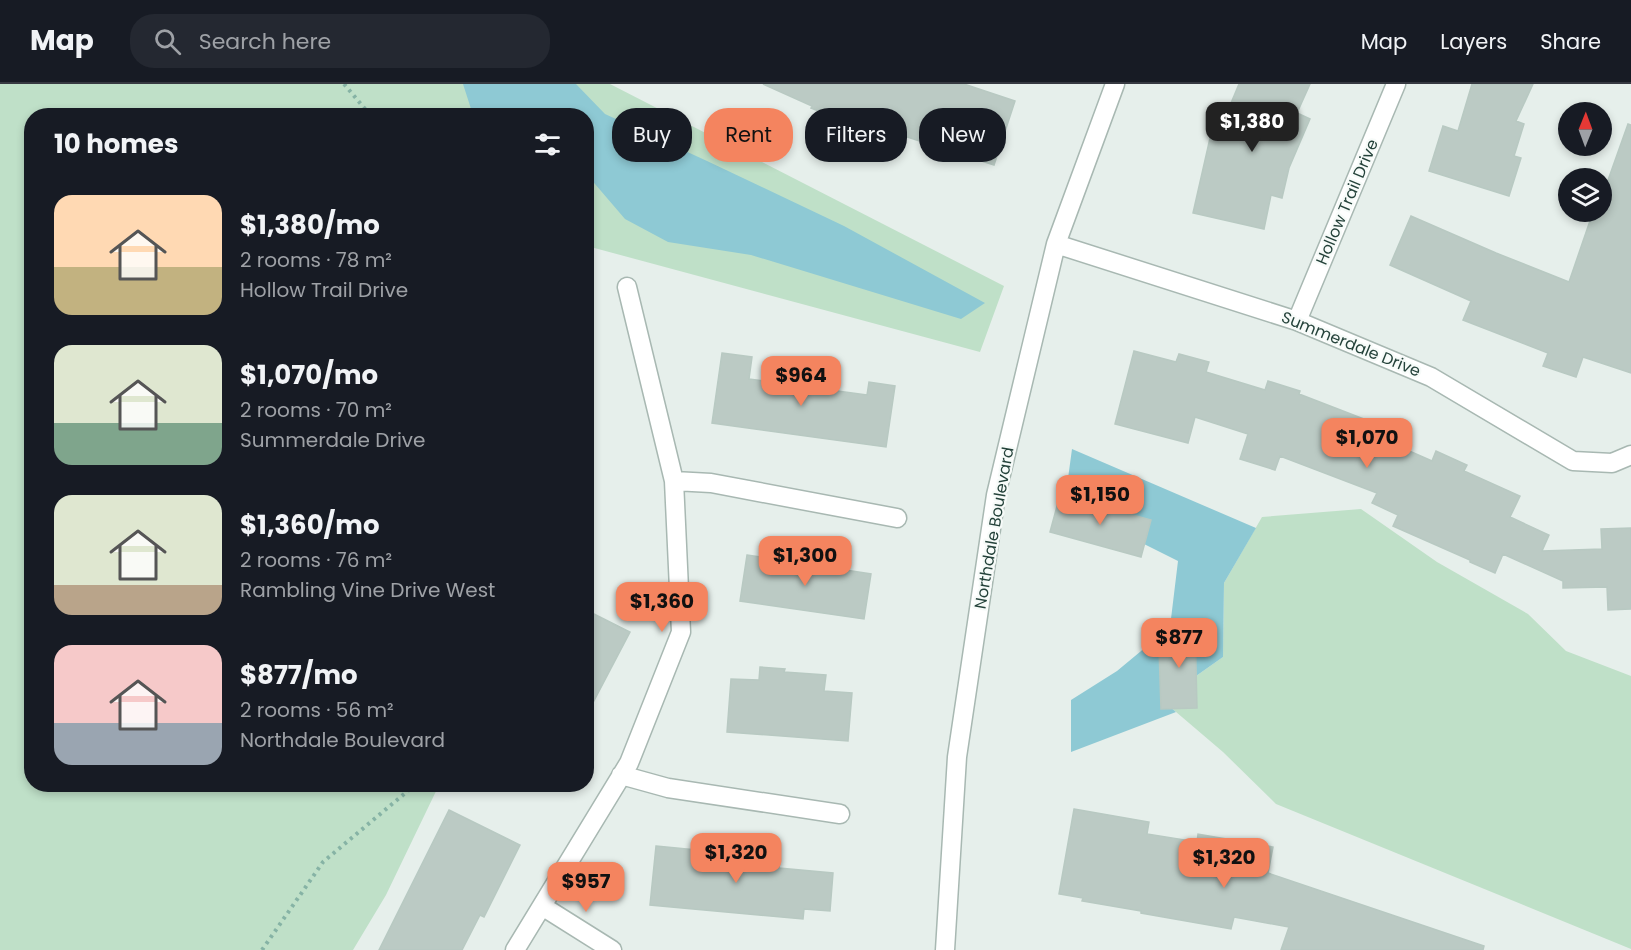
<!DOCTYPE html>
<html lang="en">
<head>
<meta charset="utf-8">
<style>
	:root { --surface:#171b24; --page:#242831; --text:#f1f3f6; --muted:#9ea1a6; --line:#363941; --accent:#f4845f }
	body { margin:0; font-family:Poppins,sans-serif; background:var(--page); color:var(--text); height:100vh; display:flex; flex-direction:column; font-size:22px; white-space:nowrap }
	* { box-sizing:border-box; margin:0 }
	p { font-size:20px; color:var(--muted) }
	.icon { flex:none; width:33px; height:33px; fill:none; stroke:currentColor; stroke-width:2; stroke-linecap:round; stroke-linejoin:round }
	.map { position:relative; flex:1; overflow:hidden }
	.side { position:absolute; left:24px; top:24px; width:570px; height:684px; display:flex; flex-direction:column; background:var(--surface); border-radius:24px; box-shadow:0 3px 9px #0003 }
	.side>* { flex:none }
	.banner { position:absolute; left:612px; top:24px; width:570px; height:54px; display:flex; gap:12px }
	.needle { width:39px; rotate:1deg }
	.controls { position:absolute; left:1558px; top:18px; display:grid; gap:12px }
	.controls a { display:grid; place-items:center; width:54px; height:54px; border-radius:50%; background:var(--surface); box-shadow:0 3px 9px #0003; font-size:30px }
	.price { position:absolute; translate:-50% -51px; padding:0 14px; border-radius:12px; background:var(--accent); color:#111; font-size:20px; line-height:39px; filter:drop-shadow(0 2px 3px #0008) }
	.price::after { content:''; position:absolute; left:50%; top:36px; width:18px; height:14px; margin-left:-9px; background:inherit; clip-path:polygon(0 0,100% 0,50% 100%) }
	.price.selected { background:#222; color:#fff }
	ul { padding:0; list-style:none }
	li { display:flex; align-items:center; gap:18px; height:150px; padding:0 30px }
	li span { display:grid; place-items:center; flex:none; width:168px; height:120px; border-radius:18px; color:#555 }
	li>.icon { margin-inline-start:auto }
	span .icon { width:72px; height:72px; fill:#fffc; stroke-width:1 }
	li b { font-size:26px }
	h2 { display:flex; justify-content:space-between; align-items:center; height:72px; padding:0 30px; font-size:26px }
	.tag { padding:0 21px; border-radius:24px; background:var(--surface); box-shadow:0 3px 9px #0003; font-size:21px; line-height:54px }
	.tag.selected { background:var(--accent); color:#111 }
	header { display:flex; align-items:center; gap:36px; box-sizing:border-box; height:84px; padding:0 30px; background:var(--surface); border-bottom:2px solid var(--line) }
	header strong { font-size:28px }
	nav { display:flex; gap:33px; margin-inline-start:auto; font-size:21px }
	.search { width:420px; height:54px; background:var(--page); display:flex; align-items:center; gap:15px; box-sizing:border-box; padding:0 21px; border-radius:24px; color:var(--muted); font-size:22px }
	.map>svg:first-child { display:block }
</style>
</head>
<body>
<header>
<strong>Map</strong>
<div class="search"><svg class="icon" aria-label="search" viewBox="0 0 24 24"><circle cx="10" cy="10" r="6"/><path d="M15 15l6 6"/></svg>Search here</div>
<nav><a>Map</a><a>Layers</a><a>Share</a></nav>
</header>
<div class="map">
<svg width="1631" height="866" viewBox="0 0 1631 866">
	<rect width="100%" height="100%" fill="#e6efeb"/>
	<path fill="#bfe0c8" d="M 0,0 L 610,0 L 1004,202 L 980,268 L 587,162 L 586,32 L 32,32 L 32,700 L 439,701 L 386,811 L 353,866 L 0,866 Z
		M 1361,425 L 1437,478 L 1528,530 L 1566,567 L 1631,592 L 1631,865 L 1276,720 L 1223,668 L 1162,616 L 1223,573 L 1224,499 L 1262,433 Z"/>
	<path fill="#8ec9d4" d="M 463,0 L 576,0 L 605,30 L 707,77 L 844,142 L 985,219 L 961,235 L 751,171 L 668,158 L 625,135 L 589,93 L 587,92 L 586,32 L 473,31 Z
		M 1072,365 L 1256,444 L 1224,499 L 1223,573 L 1162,616 L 1176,628 L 1071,668 L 1071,616 L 1117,587 L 1170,543 L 1178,477 L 1132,454 L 1064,424 Z"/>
	<path fill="#bbcac4" stroke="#b8c9c2" stroke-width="1.5" d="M 763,0 L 964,0 L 1015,17 L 994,81 L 898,50 L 895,57 L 811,24 L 812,22 Z
		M 1239,0 L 1310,0 L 1297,29 L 1310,35 L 1289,84 L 1282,114 L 1271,111 L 1264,145 L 1193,129 L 1210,54 L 1216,55 Z
		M 1472,0 L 1533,0 L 1516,37 L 1524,40 L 1514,72 L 1521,74 L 1509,112 L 1429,87 L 1443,42 L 1458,47 Z
		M 1628,40 L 1631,41 L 1631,289 L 1583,273 L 1576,293 L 1543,282 L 1548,269 L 1463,236 L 1471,217 L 1390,181 L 1411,132 L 1496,169 L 1569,198 L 1593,128 L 1602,128 L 1602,97 L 1607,99 Z
		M 1134,267 L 1176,278 L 1179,270 L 1209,278 L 1206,288 L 1265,306 L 1268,297 L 1300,307 L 1299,310 L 1387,344 L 1382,355 L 1432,377 L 1436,367 L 1467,381 L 1464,387 L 1520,412 L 1510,433 L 1549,451 L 1542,467 L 1602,465 L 1601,445 L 1631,444 L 1631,525 L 1608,526 L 1607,503 L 1563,504 L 1563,497 L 1503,470 L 1495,489 L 1470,478 L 1470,476 L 1393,442 L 1398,431 L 1372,419 L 1377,409 L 1280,372 L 1275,386 L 1240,375 L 1248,350 L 1195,333 L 1188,359 L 1115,340 Z
		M 722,269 L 752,273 L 749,295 L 867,311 L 869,298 L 895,302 L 886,363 L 712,339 Z
		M 1060,411 L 1151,436 L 1141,473 L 1050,448 Z
		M 747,471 L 871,490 L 864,535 L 740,517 Z
		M 586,526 L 630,548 L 586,632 Z
		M 1169,540 L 1195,540 L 1197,624 L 1161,625 L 1159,564 L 1170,564 Z
		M 760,583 L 785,585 L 784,588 L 826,591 L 824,607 L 852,609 L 848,657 L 727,648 L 731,595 L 759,596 Z
		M 1074,725 L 1149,738 L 1147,750 L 1197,758 L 1198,750 L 1273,763 L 1268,789 L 1484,862 L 1483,866 L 1281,866 L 1289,843 L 1234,833 L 1231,845 L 1141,829 L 1141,827 L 1082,817 L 1083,814 L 1059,810 Z
		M 449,726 L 520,761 L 484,833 L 480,831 L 462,866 L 379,866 Z
		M 656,762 L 780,774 L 779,784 L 833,789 L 830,827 L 804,825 L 803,835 L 650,821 Z"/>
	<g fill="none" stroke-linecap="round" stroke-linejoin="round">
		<defs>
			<path id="minor" d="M 1056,160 L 1297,237 L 1431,293 L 1573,377 L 1612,379 L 1631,371
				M 1297,237 L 1396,0
				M 674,397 L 711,399 L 897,434
				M 621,691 L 668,704 L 840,730
				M 542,822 L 612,866
				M 515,866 L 629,679 L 681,548 L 674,397 L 627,203
				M 945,866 L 957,673 L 996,411 L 1056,160 L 1115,0"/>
		</defs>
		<use href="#minor" stroke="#a8b8b2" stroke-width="21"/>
		<path stroke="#86b3a5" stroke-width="4" stroke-dasharray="3 4.5" stroke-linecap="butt" d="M 344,0 L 371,32
			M 262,866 L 323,778 L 416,700"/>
		<use href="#minor" stroke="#fff" stroke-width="18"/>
	</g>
	<g text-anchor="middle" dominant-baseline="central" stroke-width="4.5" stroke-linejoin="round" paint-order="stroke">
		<g font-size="16" fill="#24423a" stroke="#f7fbf9">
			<text transform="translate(1347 118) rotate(-67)">Hollow Trail Drive</text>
			<text transform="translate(1351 260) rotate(22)">Summerdale Drive</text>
			<text transform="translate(994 444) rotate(-80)">Northdale Boulevard</text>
		</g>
	</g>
</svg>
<div class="controls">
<a><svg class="needle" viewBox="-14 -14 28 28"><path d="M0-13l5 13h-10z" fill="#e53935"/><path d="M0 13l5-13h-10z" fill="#9ea1a6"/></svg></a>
<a><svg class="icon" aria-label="layers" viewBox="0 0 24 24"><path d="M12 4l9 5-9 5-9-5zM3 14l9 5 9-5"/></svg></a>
</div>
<b class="price selected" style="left:1252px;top:69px">$1,380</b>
<b class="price" style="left:801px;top:323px">$964</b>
<b class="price" style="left:1367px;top:385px">$1,070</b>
<b class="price" style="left:1100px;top:442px">$1,150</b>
<b class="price" style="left:805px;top:503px">$1,300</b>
<b class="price" style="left:662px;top:549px">$1,360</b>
<b class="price" style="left:1179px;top:585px">$877</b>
<b class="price" style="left:736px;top:800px">$1,320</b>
<b class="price" style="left:1224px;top:805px">$1,320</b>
<b class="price" style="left:586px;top:829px">$957</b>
<div class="banner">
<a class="tag">Buy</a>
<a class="tag selected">Rent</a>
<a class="tag">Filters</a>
<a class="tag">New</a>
</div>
<section class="side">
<h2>10 homes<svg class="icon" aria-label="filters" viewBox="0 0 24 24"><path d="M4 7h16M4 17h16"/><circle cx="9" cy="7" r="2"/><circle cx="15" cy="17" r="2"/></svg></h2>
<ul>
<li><span style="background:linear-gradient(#ffd9b3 60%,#c2b280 0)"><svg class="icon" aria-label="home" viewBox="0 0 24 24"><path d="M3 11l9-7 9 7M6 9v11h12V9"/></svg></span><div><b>$1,380/mo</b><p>2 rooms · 78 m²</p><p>Hollow Trail Drive</p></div></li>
<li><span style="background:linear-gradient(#dfe7d0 65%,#7fa58c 0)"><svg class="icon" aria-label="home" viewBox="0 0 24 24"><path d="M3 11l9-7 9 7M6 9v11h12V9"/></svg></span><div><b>$1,070/mo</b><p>2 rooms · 70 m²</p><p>Summerdale Drive</p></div></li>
<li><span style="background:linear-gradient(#dfe7d0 75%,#b9a48a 0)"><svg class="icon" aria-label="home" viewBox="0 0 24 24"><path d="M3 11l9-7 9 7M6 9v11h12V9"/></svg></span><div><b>$1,360/mo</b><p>2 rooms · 76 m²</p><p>Rambling Vine Drive West</p></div></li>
<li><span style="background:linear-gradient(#f6c9c9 65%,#9aa5b1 0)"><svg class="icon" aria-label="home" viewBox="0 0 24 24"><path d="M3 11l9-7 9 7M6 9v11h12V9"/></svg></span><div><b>$877/mo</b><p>2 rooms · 56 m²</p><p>Northdale Boulevard</p></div></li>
</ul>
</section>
</div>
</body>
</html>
